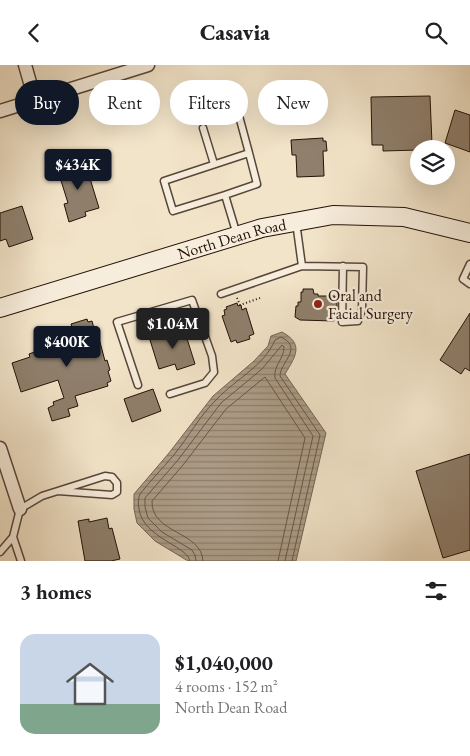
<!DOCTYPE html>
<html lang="en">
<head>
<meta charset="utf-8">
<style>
	:root { --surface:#fff; --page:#f6f6f6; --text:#202124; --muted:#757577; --accent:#111827 }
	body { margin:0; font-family:"EB Garamond",serif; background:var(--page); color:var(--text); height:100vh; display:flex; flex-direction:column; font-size:19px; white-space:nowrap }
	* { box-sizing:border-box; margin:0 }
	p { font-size:16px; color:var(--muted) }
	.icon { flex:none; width:28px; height:28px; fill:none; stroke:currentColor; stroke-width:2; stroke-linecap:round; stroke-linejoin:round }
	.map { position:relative; height:496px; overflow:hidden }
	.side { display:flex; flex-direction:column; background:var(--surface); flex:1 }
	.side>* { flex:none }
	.top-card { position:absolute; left:15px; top:15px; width:440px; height:45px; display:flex; gap:10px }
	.tools { position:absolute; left:410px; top:75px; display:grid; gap:10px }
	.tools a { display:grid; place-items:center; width:45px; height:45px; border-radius:50%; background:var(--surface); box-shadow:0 5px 20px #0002; font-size:25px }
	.price { position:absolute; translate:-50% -42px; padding:0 11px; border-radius:5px; background:var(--accent); color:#fff; font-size:16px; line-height:32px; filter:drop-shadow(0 1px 2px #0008) }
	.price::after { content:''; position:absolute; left:50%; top:30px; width:15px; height:11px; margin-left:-8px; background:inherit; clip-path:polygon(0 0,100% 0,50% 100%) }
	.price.active { background:#222; color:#fff }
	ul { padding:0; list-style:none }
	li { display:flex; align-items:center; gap:15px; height:125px; padding:0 20px }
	li span { display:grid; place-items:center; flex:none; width:140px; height:100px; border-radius:15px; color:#555 }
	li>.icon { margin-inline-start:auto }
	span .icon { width:60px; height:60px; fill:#fffc; stroke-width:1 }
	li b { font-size:21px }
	h2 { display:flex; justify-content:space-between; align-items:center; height:60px; padding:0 20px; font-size:21px }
	.chip { padding:0 18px; border-radius:22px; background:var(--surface); box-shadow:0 5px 20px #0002; font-size:18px; line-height:45px }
	.chip.active { background:var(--accent); color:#fff }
	header { display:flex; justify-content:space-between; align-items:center; height:65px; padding:0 20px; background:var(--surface); font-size:22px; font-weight:800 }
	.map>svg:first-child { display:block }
</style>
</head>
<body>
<header><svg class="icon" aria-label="back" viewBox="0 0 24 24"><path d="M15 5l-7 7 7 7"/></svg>Casavia<svg class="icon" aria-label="search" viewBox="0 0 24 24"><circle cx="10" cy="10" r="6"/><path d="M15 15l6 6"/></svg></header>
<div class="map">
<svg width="470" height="496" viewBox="0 0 470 496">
	<defs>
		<pattern id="water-rules" width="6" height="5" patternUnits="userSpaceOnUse" patternTransform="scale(1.25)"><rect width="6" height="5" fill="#ac9c87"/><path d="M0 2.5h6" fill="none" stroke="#8c7e6c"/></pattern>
	</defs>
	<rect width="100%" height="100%" fill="#f2e4c9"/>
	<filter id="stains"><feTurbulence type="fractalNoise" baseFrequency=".004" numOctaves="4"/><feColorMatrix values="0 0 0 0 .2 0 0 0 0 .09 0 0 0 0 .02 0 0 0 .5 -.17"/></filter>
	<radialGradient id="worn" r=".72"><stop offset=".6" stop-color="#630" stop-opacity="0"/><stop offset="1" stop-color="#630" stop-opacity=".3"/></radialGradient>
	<path fill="url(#water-rules)" stroke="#756454" d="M 282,267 C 304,279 296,291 285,309 L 326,368 L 296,496 L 188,496 L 155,476 L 137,458 L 134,444 L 134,429 L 169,388 L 213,331 L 254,296 L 268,281 L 271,271 Z"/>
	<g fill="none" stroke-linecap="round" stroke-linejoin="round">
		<path stroke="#685647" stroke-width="1" d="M 190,496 C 188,481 143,473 139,444 C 138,439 138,433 140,429 C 150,416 162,404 173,391 C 188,373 200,350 217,334 C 236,314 264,301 275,275 L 281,272 C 304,283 280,297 280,311 L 320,370 L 292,496
			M 196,496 L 195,490 L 192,485 L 162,467 L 148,453 L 145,442 L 145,433 L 178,395 L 221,338 L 262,304 L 282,280 L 284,282 C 284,294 273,301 275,313 L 313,371 L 285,496
			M 203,496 C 202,466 151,469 152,436 L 183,400 L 226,344 L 265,312 L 305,373 L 278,496"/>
	</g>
	<path fill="#8f7f6c" stroke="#231107" d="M 430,31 L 432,79 L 420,79 L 419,85 L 383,86 L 383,80 L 372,80 L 371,32 Z
		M 455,45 L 470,50 L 470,87 L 445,78 Z
		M 323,73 L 323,76 L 326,76 L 327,86 L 323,86 L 324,111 L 297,112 L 296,90 L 292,90 L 291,75 Z
		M 74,97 L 75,100 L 85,97 L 99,143 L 85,147 L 86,151 L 69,157 L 64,139 L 68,138 L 58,106 L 63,104 L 63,101 Z
		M 22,141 L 33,174 L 9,182 L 6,174 L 0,176 L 0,148 Z
		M 303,224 L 313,224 L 314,229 L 318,229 L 318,231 L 335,231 L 335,235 L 337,235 L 337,248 L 334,248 L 334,256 L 300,255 L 295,252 L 296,241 L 298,241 L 298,237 L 301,237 L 301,227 L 303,227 Z
		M 237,238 L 238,241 L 241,240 L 242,245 L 246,243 L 254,269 L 249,271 L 250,274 L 237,278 L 236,275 L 231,277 L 222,251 L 225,250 L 224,245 L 227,244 L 226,242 Z
		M 470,248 L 470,306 L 465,303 L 461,309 L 440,295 Z
		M 87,254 L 88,257 L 92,256 L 95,267 L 97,266 L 105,296 L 107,295 L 110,305 L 108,306 L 111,316 L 107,318 L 108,321 L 75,331 L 78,341 L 68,344 L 70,351 L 52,356 L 48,343 L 54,340 L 53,337 L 64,333 L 58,315 L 21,327 L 12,298 L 30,292 L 29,289 L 37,286 L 36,284 L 45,281 L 47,287 L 71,280 L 66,264 L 72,262 L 71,259 Z
		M 174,264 L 175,267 L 184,264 L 195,299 L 177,305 L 175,299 L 159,304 L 150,275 L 159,272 L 158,269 Z
		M 153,324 L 161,346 L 132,357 L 124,334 Z
		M 470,389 L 470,485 L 443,493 L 416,406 Z
		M 107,453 L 109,464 L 112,463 L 120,494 L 111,496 L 85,496 L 78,456 L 89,454 L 89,457 Z"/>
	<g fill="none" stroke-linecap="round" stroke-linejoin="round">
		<defs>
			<path id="lane" d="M 203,63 L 214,99
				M 225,130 L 257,119 L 249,88
				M 296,157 L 302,201
				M 237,170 L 225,130 L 173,146 L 164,116 L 249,88 L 239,51
				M 470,199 L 463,214 L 470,219
				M 221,229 L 302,201 L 363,202 L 362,245 L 358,256 L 342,257 L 343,201
				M 138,320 L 117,257 L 192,235 L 212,291 L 214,307 L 205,318 L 170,329
				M 13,472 L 20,444 L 42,431 L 105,411 L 112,412 L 117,418 L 117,427 L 112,430 L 58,426
				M 0,487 L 13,472 L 21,496"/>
			<path id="street" d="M 25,0 L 35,35
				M 0,46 L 148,0
				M 0,383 L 20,444"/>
			<g id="secondary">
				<path id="s1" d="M 0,243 L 262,163 L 333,150 L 404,152 L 470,168"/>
			</g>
		</defs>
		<use href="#lane" stroke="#574638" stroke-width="9"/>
		<use href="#street" stroke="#574638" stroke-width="15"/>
		<use href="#secondary" stroke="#231107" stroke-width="20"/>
		<path stroke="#231107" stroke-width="2" stroke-dasharray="1 2.5" stroke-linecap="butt" d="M 237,233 L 240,240 L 260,233"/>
		<use href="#lane" stroke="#f7eddc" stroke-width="6"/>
		<use href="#street" stroke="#f7eddc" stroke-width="12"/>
		<use href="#secondary" stroke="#f7eddc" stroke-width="18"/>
	</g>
	<circle fill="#8f2418" stroke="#f7eddc" stroke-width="2" cx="318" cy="239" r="5"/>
	<g text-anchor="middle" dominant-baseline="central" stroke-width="4.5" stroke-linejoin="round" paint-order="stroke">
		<g font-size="16" fill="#231107" stroke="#f7eddc">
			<text stroke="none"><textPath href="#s1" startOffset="242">North Dean Road</textPath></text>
		</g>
		<g font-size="16" fill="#231107" stroke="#f7eddc" text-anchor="start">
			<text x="328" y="230">Oral and<tspan x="328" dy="18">Facial Surgery</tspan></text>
		</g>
	</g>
	<rect width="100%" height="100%" filter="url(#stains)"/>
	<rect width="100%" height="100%" fill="url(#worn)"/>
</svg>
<div class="tools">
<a><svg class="icon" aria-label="layers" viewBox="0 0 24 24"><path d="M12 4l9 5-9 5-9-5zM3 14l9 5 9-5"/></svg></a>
</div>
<b class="price" style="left:78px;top:126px">$434K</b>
<b class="price active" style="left:173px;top:285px">$1.04M</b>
<b class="price" style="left:67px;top:303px">$400K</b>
<div class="top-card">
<a class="chip active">Buy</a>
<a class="chip">Rent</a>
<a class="chip">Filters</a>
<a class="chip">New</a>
</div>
</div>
<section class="side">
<h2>3 homes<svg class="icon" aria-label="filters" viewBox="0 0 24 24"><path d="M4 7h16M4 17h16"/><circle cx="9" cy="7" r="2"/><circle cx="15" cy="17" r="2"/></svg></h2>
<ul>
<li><span style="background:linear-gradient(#c9d6e8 70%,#7fa58c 0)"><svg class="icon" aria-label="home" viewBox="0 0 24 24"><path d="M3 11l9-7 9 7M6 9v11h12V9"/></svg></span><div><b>$1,040,000</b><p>4 rooms · 152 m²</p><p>North Dean Road</p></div></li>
</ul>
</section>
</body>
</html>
